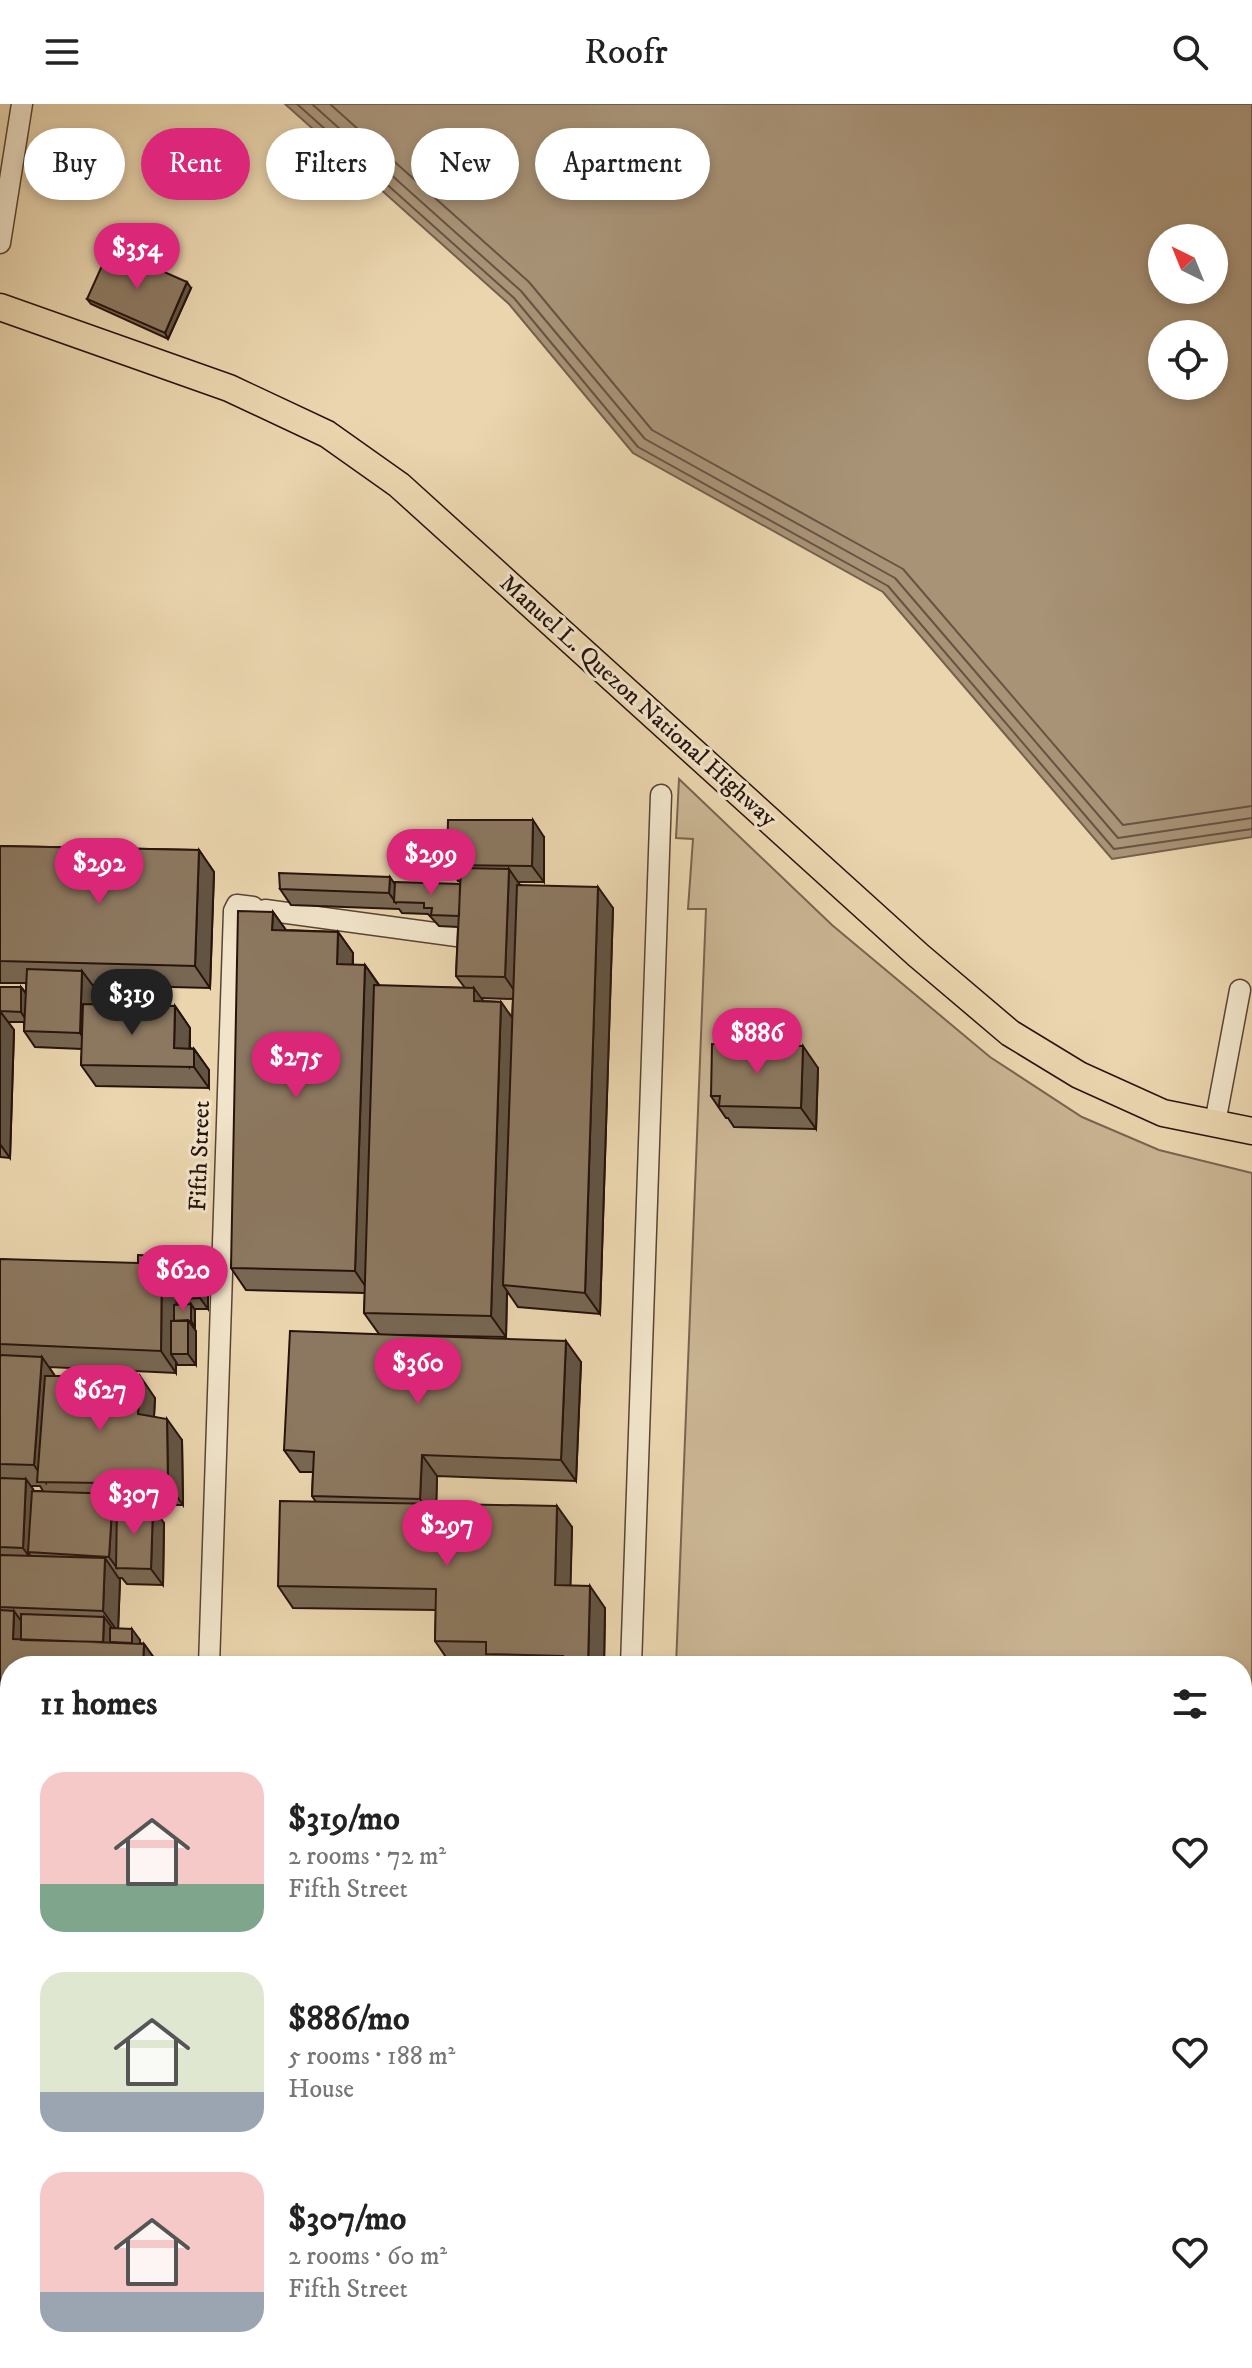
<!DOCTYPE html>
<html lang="en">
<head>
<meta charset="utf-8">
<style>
	:root { --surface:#fff; --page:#f6f6f6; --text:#222; --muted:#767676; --accent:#db2777 }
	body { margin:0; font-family:"IM FELL DW Pica",serif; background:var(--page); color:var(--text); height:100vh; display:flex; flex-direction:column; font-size:30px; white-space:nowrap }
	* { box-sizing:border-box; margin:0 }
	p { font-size:26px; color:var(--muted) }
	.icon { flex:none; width:44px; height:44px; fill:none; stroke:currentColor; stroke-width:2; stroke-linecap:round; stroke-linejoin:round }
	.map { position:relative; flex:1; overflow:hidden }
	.drawer { position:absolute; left:0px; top:1552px; width:1252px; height:712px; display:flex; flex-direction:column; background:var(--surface); border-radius:32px 32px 0 0; box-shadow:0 4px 12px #0003 }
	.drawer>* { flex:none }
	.top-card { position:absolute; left:24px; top:24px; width:800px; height:72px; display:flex; gap:16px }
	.needle { width:52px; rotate:317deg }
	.fabs { position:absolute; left:1148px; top:120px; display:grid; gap:16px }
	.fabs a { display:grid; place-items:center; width:80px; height:80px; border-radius:50%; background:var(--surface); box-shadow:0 4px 12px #0003; font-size:40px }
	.price { position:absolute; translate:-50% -68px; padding:0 18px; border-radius:28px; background:var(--accent); color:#fff; font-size:26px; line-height:52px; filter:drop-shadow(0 2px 4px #0008) }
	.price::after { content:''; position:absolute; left:50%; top:48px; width:24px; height:18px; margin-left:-12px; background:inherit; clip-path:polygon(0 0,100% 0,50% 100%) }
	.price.current { background:#222; color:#fff }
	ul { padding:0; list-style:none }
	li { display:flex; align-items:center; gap:24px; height:200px; padding:0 40px }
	li span { display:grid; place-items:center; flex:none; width:224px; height:160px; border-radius:24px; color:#555 }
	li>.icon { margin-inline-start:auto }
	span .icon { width:96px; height:96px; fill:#fffc; stroke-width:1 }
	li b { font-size:34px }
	h2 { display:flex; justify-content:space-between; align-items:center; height:96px; padding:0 40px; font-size:34px }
	.chip { padding:0 28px; border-radius:36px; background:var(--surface); box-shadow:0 4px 12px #0003; font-size:28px; line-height:72px }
	.chip.current { background:var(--accent); color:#fff }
	header { display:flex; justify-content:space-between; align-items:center; height:104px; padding:0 40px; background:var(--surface); font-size:36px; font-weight:600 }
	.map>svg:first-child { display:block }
</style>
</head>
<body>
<header><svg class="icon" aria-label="menu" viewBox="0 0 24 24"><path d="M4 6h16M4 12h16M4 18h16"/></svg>Roofr<svg class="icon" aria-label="search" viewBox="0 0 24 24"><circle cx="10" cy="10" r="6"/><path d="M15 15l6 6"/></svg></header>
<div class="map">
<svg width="1252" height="2264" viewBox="0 0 1252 2264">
	<rect width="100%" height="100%" fill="#ead5ae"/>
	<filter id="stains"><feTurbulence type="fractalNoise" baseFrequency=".0025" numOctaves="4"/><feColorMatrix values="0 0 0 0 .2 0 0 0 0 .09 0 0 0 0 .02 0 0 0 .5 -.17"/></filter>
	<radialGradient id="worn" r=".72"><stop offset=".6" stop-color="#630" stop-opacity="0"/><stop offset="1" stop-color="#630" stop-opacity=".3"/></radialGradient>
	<path fill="#c9b492" stroke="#78644f" stroke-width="2" d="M 679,675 L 832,821 L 990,953 L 1082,1013 L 1159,1046 L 1252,1069 L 1252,2264 L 647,2264 L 648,2254 L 1242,2254 L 1242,1562 L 676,1562 L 706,805 L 688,805 L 693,735 L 676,734 Z"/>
	<path fill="#a89377" stroke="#74604c" stroke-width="2" fill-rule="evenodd" d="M 285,0 L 1252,0 L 1252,733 L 1112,755 L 883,488 L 633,349 L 509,200 ZM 1162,134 L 1214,134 L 1214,186 L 1162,186 ZM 1162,230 L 1214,230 L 1214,282 L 1162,282 Z"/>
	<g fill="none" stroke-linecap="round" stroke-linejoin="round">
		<path stroke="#685342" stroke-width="2" d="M 297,0 L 514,194 L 638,343 L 888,482 L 1114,745 L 1252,725
			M 312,0 L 521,187 L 645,335 L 895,474 L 1118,734 L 1252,714
			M 330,0 L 529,178 L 652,326 L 903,465 L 1123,721 L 1252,702"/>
		<defs>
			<path id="minor" d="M 0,139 L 22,0
				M 265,806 L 464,833
				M 1215,1019 L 1240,886
				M 209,1562 L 234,807 L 237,801 L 253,803
				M 631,1562 L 661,691
				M 0,1803 L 10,1803
				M 186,2264 L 187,2254
				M 607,2264 L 607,2254"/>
			<path id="major" d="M 0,203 L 229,284 L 327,330 L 399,381 L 918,851 L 1010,929 L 1079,971 L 1163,1009 L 1252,1027"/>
		</defs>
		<use href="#minor" stroke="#584434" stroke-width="23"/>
		<use href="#major" stroke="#27130c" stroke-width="29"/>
		<use href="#minor" stroke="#f1e4ca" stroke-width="20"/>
		<use href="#major" stroke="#ead5ae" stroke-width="26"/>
	</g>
	<path fill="#786753" stroke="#27130c" stroke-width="2" fill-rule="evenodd" d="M 191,184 L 168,235 L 91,200 L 87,195 Z
		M 544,733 L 544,778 L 518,778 L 520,781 L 613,804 L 600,1210 L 518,1203 L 507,1187 L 506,1233 L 403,1231 L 581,1258 L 576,1377 L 437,1372 L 436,1400 L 572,1423 L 570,1482 L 605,1504 L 604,1562 L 494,1562 L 493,1560 L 450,1559 L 435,1537 L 436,1506 L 293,1504 L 278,1482 L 316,1398 L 312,1392 L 313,1368 L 300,1368 L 284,1346 L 379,1230 L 364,1209 L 365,1189 L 246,1186 L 231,1164 L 273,808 L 286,826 L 338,828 L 353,849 L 353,861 L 365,861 L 380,882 L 465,884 L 456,872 L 458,823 L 439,822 L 428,810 L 402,809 L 399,805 L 291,801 L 280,785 L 395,780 L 460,780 L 460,777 L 458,777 L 447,761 ZM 481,894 L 513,895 L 512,915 L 501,898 L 483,897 Z
		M 0,742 L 199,746 L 214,768 L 210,884 L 92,881 L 94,883 L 93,900 L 175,902 L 190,924 L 190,944 L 194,945 L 209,966 L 209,984 L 96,982 L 81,961 L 82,945 L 35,943 L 24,927 L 24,918 L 8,918 L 14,926 L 10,1054 L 0,1053 L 0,883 L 21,883 L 26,889 L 26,879 L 0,879 Z
		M 818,964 L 816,1025 L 734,1023 L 728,1014 L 726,1014 L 711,992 Z
		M 0,1155 L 177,1173 L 176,1200 L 186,1200 L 182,1195 L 208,1185 L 208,1205 L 195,1205 L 195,1223 L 193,1223 L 196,1227 L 196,1261 L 178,1261 L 176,1258 L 176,1269 L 49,1263 L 55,1272 L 155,1294 L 154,1312 L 182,1336 L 183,1401 L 120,1401 L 164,1419 L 163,1481 L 127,1480 L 122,1474 L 119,1474 L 120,1476 L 118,1525 L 140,1536 L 140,1539 L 144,1540 L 159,1561 L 10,1562 L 10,1632 L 0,1632 ZM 31,1382 L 40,1382 L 43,1387 L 34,1387 Z
		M 0,1634 L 10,1635 L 10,1742 L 5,1741 L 5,1759 L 10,1759 L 10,1791 L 5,1791 L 3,1788 L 3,1792 L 0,1792 Z
		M 0,1827 L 10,1827 L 10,2254 L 169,2254 L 169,2264 L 0,2264 Z"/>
	<path fill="#625443" stroke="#27130c" stroke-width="2" d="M 187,178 L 191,184 L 168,235 L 165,229 Z
		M 533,716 L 544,733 L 544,778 L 532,762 Z
		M 199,746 L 214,768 L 210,884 L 195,862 Z
		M 509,765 L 524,787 L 520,895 L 505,873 Z
		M 390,773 L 401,789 L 396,799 L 389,789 Z
		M 598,783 L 613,804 L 600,1210 L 585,1189 Z
		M 273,808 L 288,829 L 272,826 Z
		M 338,828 L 353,849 L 352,881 L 337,860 Z
		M 365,861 L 380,883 L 370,1189 L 355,1167 Z
		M 82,867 L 94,883 L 91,946 L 80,929 Z
		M 21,883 L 29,894 L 28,919 L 21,908 Z
		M 474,884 L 489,905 L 474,897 Z
		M 501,898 L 516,919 L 503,1181 L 507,1187 L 506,1233 L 491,1212 Z
		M 175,902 L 190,924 L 189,963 L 174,944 Z
		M 0,907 L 14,926 L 10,1054 L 0,1040 Z
		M 803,942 L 818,964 L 816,1025 L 801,1004 Z
		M 194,945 L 209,966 L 209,984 L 194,963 Z
		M 162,1152 L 177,1173 L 176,1218 L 171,1250 L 176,1258 L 176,1269 L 161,1247 Z
		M 200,1174 L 208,1185 L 208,1205 L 200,1194 Z
		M 191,1200 L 195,1206 L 195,1223 L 191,1217 Z
		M 188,1216 L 196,1227 L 196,1261 L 188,1250 Z
		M 566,1237 L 581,1258 L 576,1377 L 561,1356 Z
		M 42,1253 L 57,1275 L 46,1379 L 34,1361 Z
		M 140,1272 L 155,1294 L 153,1331 L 138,1310 Z
		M 167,1315 L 182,1336 L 183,1401 L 168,1380 Z
		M 422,1351 L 437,1372 L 436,1417 L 420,1395 Z
		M 26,1375 L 41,1397 L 28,1448 L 38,1463 L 38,1465 L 23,1444 Z
		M 113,1390 L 128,1412 L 117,1464 L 109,1453 Z
		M 557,1402 L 572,1423 L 570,1503 L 555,1481 Z
		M 153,1403 L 164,1419 L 163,1481 L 151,1465 Z
		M 105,1454 L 120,1476 L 118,1528 L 103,1507 Z
		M 590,1482 L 605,1504 L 604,1562 L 588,1562 Z
		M 14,1507 L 29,1528 L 29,1539 L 13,1535 Z
		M 104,1513 L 116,1529 L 115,1545 L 103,1542 Z
		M 132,1525 L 140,1536 L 139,1556 L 132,1546 Z
		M 144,1540 L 159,1561 L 159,1562 L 143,1562 Z
		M 0,1734 L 5,1741 L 4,1780 L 0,1780 Z
		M 154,2254 L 169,2254 L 169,2264 L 153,2264 Z
		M 367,2254 L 383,2254 L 382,2264 L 367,2264 Z
		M 489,2254 L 505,2254 L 505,2264 L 488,2264 Z
		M 533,2254 L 549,2254 L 549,2264 L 533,2264 Z"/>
	<path fill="#8c7860" stroke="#27130c" stroke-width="2" d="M 110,144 L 187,178 L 165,229 L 87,195 Z
		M 448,716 L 533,716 L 532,762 L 447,761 Z
		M 0,742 L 199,746 L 195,862 L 0,857 Z
		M 461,764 L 509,765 L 505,873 L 456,872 Z
		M 279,769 L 390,773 L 389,789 L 280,785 Z
		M 395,778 L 460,780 L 459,812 L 431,811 L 432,804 L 424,804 L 424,799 L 394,798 Z
		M 517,781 L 598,783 L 585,1189 L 503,1181 Z
		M 238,807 L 273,808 L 272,826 L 338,828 L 337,860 L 365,861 L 355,1167 L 231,1164 Z
		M 27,865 L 82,867 L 80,929 L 24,927 Z
		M 374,881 L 474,884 L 474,897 L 501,898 L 491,1212 L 364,1209 Z
		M 0,883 L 21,883 L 21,908 L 0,907 Z
		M 83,900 L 175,902 L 174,944 L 194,945 L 194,963 L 81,961 Z
		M 712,940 L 803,942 L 801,1004 L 719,1002 L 720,992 L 711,992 Z
		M 138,1151 L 162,1152 L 161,1247 L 0,1240 L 0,1155 L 138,1159 Z
		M 182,1174 L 200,1174 L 200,1194 L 182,1195 Z
		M 191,1200 L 191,1217 L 174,1217 L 174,1201 Z
		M 188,1216 L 188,1250 L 171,1250 L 171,1217 Z
		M 290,1227 L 566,1237 L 561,1356 L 422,1351 L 420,1395 L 312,1392 L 314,1348 L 284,1346 Z
		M 0,1251 L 42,1253 L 34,1361 L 0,1360 Z
		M 45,1272 L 140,1272 L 138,1310 L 167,1315 L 168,1380 L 37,1378 Z
		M 0,1374 L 26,1375 L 23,1444 L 0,1443 Z
		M 32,1387 L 113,1390 L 109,1453 L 28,1448 Z
		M 280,1397 L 557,1402 L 555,1481 L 590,1482 L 588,1562 L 563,1562 L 563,1552 L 486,1550 L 486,1538 L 435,1537 L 436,1485 L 278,1482 Z
		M 117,1402 L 153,1403 L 151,1465 L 116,1464 Z
		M 0,1451 L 105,1454 L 103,1507 L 0,1503 Z
		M 0,1506 L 14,1507 L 13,1535 L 144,1540 L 143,1562 L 10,1562 L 10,1611 L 0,1611 Z
		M 21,1510 L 104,1513 L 103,1538 L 21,1536 Z
		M 110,1524 L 132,1525 L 132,1539 L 110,1538 Z
		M 234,1559 L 282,1562 L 234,1562 Z
		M 0,1634 L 10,1635 L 10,1721 L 0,1720 Z
		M 0,1759 L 10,1759 L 10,1780 L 0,1780 Z
		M 0,1827 L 10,1827 L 10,2036 L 0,2035 Z
		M 0,2040 L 10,2040 L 10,2254 L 154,2254 L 153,2264 L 0,2264 Z
		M 187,2254 L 367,2254 L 367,2264 L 187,2264 Z
		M 371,2254 L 489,2254 L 488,2264 L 371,2264 Z
		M 494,2254 L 533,2254 L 533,2264 L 493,2264 Z"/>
	<g text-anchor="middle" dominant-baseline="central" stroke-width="6" stroke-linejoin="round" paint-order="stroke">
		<g font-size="24" fill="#27130c" stroke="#f1e4ca">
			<text transform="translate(638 597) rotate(42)">Manuel L. Quezon National Highway</text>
			<text transform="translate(200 1052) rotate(-88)">Fifth Street</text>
		</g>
	</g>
	<rect width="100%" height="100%" filter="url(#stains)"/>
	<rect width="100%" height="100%" fill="url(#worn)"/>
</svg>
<div class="fabs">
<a><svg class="needle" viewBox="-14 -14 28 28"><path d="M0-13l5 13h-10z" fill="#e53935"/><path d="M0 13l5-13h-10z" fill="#767676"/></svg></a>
<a><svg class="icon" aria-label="locate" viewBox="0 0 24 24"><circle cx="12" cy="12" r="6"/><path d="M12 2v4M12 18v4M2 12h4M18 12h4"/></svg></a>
</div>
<b class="price" style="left:137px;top:187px">$354</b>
<b class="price" style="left:431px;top:793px">$299</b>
<b class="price" style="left:99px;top:802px">$292</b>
<b class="price current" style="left:132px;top:933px">$319</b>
<b class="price" style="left:757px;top:972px">$886</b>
<b class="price" style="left:296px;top:996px">$275</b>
<b class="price" style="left:183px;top:1209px">$620</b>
<b class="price" style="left:418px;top:1302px">$360</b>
<b class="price" style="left:100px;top:1329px">$627</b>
<b class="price" style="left:134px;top:1433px">$307</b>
<b class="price" style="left:447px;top:1464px">$297</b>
<div class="top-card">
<a class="chip">Buy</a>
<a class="chip current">Rent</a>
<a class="chip">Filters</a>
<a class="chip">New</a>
<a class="chip">Apartment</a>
</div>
<section class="drawer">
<h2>11 homes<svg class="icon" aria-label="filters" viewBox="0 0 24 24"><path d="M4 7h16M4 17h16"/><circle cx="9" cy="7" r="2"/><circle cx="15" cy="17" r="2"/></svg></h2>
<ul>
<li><span style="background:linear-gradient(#f6c9c9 70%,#7fa58c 0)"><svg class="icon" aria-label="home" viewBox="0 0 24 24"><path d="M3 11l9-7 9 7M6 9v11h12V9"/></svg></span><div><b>$319/mo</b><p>2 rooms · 72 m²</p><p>Fifth Street</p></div><svg class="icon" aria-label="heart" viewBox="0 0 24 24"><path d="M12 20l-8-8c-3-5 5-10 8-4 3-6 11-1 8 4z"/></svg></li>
<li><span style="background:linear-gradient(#dfe7d0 75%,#9aa5b1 0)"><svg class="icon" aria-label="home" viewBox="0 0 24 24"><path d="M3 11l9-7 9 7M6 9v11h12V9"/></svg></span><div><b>$886/mo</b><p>5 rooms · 188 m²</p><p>House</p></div><svg class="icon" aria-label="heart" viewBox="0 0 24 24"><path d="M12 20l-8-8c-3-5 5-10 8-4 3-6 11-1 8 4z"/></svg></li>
<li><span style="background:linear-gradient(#f6c9c9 75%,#9aa5b1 0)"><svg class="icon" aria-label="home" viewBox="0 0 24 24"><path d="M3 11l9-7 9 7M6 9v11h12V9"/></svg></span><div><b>$307/mo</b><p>2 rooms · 60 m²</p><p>Fifth Street</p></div><svg class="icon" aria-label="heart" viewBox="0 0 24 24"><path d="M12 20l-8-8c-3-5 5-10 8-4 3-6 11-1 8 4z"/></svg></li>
</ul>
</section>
</div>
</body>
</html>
